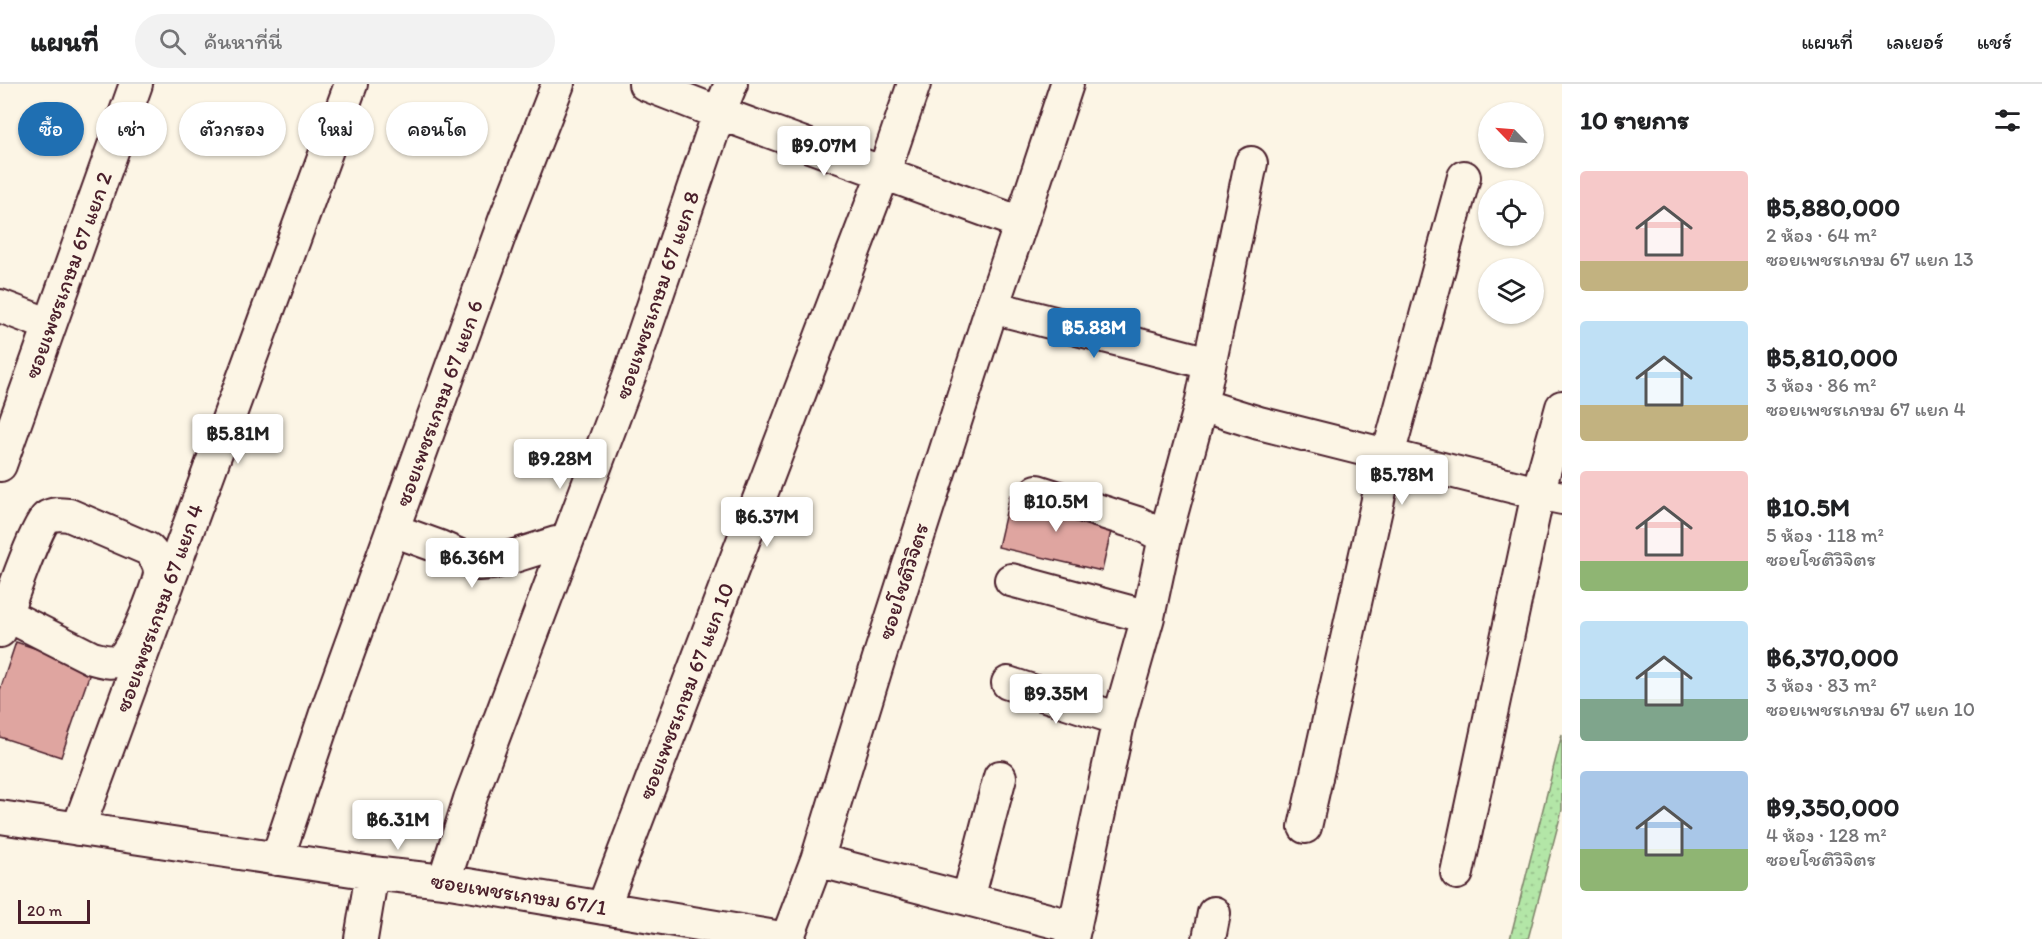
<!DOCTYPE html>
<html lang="th">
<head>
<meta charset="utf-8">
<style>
	:root { --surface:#fff; --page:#f2f2f2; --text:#202124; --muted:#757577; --line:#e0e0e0; --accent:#1f6fb2 }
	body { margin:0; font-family:Itim,"Playpen Sans Thai",sans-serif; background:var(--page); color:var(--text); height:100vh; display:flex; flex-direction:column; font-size:22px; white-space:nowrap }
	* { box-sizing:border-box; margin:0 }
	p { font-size:20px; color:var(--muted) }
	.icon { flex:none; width:33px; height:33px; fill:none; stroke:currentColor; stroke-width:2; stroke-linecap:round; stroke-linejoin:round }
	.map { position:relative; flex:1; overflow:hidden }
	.side { display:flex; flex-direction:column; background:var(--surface); width:480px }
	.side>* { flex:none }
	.top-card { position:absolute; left:18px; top:18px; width:570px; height:54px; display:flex; gap:12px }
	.needle { width:39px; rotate:295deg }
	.buttons { position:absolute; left:1478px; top:18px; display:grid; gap:12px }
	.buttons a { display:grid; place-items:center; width:66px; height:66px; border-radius:50%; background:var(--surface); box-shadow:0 2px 4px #0004; font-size:30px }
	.scale { position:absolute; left:18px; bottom:15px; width:72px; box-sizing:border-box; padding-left:6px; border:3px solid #4a1f2b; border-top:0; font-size:16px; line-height:21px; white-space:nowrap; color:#4a1f2b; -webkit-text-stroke:4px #fcf5e5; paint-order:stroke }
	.price { position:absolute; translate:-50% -51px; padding:0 14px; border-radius:6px; background:#fff; color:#222; font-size:20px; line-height:39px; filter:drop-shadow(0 2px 3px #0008) }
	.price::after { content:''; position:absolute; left:50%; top:36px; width:18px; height:14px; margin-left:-9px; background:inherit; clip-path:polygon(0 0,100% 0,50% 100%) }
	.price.selected { background:var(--accent); color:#fff }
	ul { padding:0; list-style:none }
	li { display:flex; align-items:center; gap:18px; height:150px; padding:0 18px }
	li span { display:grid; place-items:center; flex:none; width:168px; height:120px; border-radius:6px; color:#555 }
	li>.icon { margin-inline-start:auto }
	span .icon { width:72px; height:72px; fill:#fffc; stroke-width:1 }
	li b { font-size:26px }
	h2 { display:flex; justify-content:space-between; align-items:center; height:72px; padding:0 18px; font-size:26px }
	.chip { padding:0 21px; border-radius:27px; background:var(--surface); box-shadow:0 2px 4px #0004; font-size:21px; line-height:54px }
	.chip.selected { background:var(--accent); color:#fff }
	header { display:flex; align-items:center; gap:36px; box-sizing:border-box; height:84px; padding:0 30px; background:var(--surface); border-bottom:2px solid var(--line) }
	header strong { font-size:28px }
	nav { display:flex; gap:33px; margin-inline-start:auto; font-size:21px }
	.search { width:420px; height:54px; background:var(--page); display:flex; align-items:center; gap:15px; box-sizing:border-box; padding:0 21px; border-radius:33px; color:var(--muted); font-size:22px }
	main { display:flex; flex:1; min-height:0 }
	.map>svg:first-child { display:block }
</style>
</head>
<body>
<header>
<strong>แผนที่</strong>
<div class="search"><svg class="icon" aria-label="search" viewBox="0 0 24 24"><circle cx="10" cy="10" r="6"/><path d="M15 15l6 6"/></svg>ค้นหาที่นี่</div>
<nav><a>แผนที่</a><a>เลเยอร์</a><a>แชร์</a></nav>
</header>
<main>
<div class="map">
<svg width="1562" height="855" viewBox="0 0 1562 855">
	<defs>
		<pattern id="grass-dots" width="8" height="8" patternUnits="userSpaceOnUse" patternTransform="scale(1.5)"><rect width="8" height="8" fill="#b3e6a7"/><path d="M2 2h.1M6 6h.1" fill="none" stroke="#9bc590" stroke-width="1.8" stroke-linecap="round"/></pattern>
	</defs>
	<rect width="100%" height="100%" fill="#fcf5e5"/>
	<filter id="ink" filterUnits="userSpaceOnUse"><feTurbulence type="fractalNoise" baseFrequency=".0167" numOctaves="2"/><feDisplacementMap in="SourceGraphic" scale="12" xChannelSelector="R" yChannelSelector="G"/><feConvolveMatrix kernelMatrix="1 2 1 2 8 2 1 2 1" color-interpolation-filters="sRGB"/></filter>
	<g filter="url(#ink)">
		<path fill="url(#grass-dots)" stroke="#7e8269" stroke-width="1.5" d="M 1562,650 L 1562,726 L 1528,855 L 1510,855 Z"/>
		<path fill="#dfa5a0" stroke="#4a1f2b" stroke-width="1.5" d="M 1010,411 L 1114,434 L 1102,487 L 998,463 Z
			M 16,558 L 92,583 L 61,673 L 0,653 L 0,606 Z"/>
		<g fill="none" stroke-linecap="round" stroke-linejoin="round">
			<defs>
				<path id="minor" d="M 645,0 L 719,29 L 1021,139
					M 0,222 L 50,241
					M 992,223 L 1209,279
					M 1201,321 L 1259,339 L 1538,409 L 1562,414
					M 0,381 L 136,0
					M 1037,407 L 1140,440 L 1165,453
					M 393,446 L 440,463 L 478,480 L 492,479 L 556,459
					M 1011,496 L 1148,533
					M 0,547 C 6,528 35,444 46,434 C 53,429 60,430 69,431 L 148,465 C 155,472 160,480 160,489 C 159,503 131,572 120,576 C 110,580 101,576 92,574 L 5,530
					M 1008,599 L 1119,635
					M 0,733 L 372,789 L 444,797 L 787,855
					M 1305,743 L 1388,371 L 1464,93
					M 78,745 L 351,0
					M 277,775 L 325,632 L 506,133 L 558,0
					M 817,776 L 1075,843
					M 1457,789 L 1538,409 L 1562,323
					M 444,797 L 470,715 L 630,290 L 719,29 L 731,0
					M 968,815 L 1000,693
					M 603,824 L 884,88 L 914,0
					M 361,855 L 372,789
					M 787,855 L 817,776 L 880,571 L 992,223 L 1021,139 L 1067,0
					M 1072,855 L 1119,635 L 1148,533 L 1165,453 L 1201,321 L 1251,79
					M 1209,855 L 1214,829"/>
			</defs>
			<use href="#minor" stroke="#4a1f2b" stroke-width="36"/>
			<use href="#minor" stroke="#fcf5e5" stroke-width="32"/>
		</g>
	</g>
	<g text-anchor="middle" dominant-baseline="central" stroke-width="6" stroke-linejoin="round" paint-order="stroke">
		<g font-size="22" fill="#4a1f2b" stroke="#fcf5e5">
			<text transform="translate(68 191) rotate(-70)">ซอยเพชรเกษม 67 แยก 2</text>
			<text transform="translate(657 211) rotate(-71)">ซอยเพชรเกษม 67 แยก 8</text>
			<text transform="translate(439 319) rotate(-70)">ซอยเพชรเกษม 67 แยก 6</text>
			<text transform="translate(903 497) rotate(-72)">ซอยโชติวิจิตร</text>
			<text transform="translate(159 524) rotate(-70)">ซอยเพชรเกษม 67 แยก 4</text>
			<text transform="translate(686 607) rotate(-69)">ซอยเพชรเกษม 67 แยก 10</text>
			<text transform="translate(519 810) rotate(9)">ซอยเพชรเกษม 67/1</text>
		</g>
	</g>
</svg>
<div class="buttons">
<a><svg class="needle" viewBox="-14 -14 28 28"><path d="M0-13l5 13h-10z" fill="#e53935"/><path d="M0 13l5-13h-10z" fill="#757577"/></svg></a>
<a><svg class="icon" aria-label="locate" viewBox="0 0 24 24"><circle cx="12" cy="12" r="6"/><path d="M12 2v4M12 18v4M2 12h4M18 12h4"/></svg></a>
<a><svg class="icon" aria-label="layers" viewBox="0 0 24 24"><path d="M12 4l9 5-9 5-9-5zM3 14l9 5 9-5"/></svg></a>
</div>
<div class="scale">20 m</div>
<b class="price" style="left:824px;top:93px">฿9.07M</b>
<b class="price selected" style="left:1094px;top:275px">฿5.88M</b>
<b class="price" style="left:238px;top:381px">฿5.81M</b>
<b class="price" style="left:560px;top:406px">฿9.28M</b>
<b class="price" style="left:1402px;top:422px">฿5.78M</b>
<b class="price" style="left:1056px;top:449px">฿10.5M</b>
<b class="price" style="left:767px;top:464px">฿6.37M</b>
<b class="price" style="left:472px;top:505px">฿6.36M</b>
<b class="price" style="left:1056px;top:641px">฿9.35M</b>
<b class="price" style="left:398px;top:767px">฿6.31M</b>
<div class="top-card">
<a class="chip selected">ซื้อ</a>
<a class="chip">เช่า</a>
<a class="chip">ตัวกรอง</a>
<a class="chip">ใหม่</a>
<a class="chip">คอนโด</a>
</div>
</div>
<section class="side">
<h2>10 รายการ<svg class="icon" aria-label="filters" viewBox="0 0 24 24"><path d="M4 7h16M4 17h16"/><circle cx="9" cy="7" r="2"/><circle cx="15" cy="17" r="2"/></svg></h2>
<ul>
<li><span style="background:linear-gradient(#f6c9c9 75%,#c2b280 0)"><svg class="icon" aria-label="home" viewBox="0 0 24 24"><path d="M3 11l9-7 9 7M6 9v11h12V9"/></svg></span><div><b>฿5,880,000</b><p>2 ห้อง · 64 m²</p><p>ซอยเพชรเกษม 67 แยก 13</p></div></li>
<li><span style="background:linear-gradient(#bfe0f5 70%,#c2b280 0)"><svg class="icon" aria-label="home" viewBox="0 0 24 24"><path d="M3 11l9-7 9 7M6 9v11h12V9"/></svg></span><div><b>฿5,810,000</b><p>3 ห้อง · 86 m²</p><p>ซอยเพชรเกษม 67 แยก 4</p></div></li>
<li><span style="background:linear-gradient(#f6c9c9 75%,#8fb573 0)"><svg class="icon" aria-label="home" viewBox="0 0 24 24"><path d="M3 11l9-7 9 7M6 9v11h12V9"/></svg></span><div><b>฿10.5M</b><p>5 ห้อง · 118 m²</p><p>ซอยโชติวิจิตร</p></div></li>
<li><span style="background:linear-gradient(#bfe0f5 65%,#7fa58c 0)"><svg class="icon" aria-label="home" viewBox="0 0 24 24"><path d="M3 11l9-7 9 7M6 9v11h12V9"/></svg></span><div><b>฿6,370,000</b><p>3 ห้อง · 83 m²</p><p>ซอยเพชรเกษม 67 แยก 10</p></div></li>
<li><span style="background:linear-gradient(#a9c7e8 65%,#8fb573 0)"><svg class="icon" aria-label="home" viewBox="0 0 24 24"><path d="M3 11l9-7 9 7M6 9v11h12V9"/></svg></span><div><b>฿9,350,000</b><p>4 ห้อง · 128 m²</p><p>ซอยโชติวิจิตร</p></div></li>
</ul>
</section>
</main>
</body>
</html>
